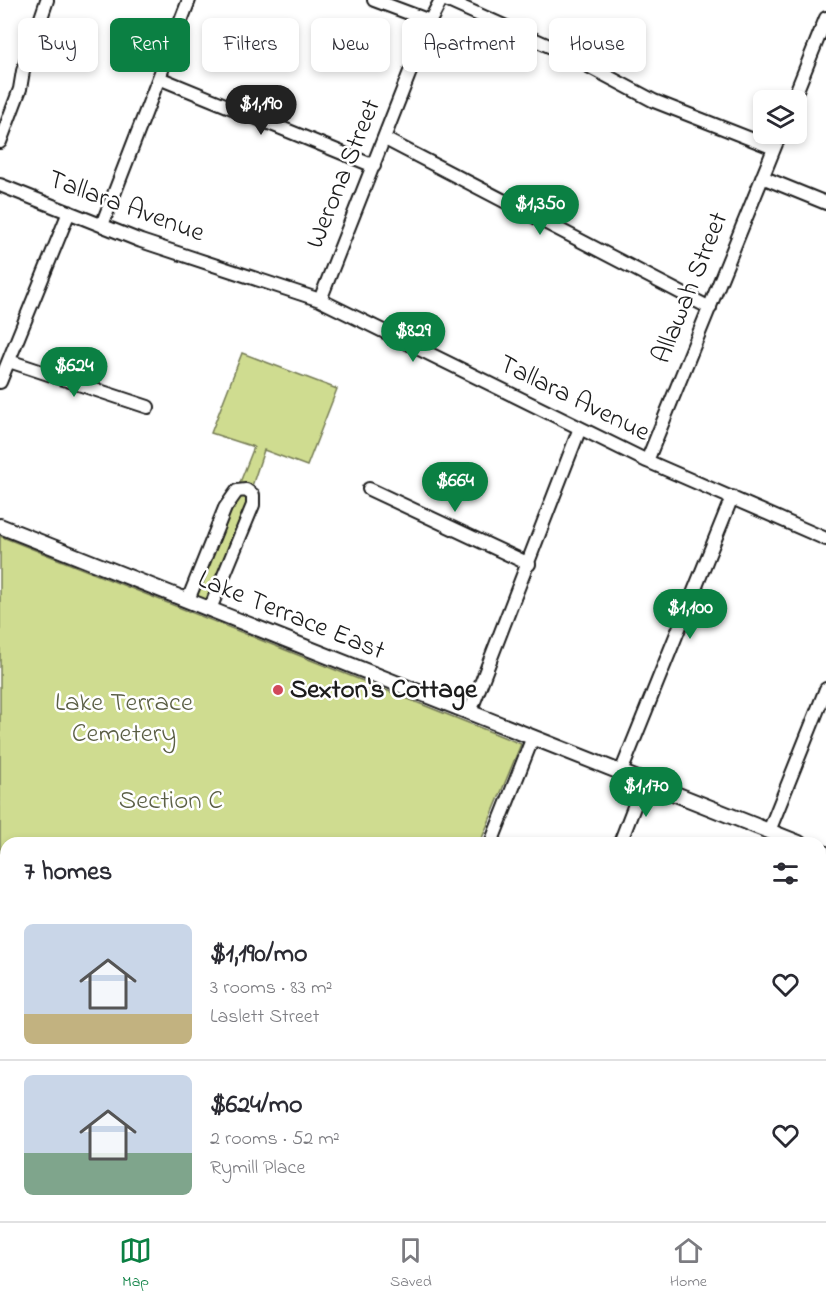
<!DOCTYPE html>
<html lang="en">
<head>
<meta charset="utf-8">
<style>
	:root { --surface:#fff; --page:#f2f2f3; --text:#2b2b33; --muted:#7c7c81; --line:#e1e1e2; --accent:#0b8043 }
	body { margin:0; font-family:"Indie Flower",sans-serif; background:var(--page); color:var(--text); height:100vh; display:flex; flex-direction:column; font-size:22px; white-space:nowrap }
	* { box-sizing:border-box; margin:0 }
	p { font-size:20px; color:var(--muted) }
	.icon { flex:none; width:33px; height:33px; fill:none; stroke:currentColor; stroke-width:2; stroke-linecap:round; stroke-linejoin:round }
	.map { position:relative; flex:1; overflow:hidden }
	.sheet { position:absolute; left:0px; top:837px; width:826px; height:384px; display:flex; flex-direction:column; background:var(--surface); border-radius:18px 18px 0 0; box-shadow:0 3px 9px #0003 }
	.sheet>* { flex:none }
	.banner { position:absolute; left:18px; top:18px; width:790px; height:54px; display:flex; gap:12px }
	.controls { position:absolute; left:753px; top:90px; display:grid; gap:12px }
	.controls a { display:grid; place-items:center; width:54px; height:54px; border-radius:9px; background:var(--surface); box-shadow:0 3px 9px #0003; font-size:30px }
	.price { position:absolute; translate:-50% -51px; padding:0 14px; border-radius:21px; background:var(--accent); color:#fff; font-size:20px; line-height:39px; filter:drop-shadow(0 2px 3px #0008) }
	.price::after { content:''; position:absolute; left:50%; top:36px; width:18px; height:14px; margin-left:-9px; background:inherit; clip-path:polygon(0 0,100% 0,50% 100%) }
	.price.current { background:#222; color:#fff }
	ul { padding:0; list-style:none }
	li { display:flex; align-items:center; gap:18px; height:150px; padding:0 24px }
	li+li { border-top:2px solid var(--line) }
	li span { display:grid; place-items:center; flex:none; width:168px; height:120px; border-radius:9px; color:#555 }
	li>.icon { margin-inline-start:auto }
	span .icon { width:72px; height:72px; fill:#fffc; stroke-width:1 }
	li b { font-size:26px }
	h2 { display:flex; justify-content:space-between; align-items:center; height:72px; padding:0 24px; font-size:26px }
	.tag { padding:0 21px; border-radius:9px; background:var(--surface); box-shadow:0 3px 9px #0003; font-size:21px; line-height:54px }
	.tag.current { background:var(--accent); color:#fff }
	.dock { display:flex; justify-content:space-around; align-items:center; height:84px; border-top:2px solid var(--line); background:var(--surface); font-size:16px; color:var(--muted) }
	.dock a { display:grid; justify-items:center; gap:3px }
	.dock .current { color:var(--accent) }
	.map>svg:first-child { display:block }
</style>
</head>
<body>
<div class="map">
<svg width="826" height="1221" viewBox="0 0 826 1221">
	<rect width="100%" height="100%" fill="#fff"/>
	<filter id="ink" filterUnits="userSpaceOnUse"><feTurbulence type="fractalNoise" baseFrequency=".0167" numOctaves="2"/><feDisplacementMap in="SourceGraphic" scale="12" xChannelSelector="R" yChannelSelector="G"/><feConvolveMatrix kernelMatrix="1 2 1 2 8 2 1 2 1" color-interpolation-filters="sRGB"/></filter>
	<g filter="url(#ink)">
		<path fill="#cfdc90" stroke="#767c56" stroke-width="1.5" d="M 242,353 L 337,389 L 307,466 L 264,450 L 251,489 L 239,485 L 254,447 L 211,433 Z
			M 238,494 L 251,496 L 208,606 L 191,600 L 228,508 Z
			M 0,536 L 521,744 L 480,843 L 6,843 L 6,1044 L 0,1041 Z"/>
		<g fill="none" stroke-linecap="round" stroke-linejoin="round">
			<defs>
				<path id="minor" d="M 374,0 L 430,21
					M 446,0 L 558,50 L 654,101 L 774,148
					M 159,78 L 374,166
					M 793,100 L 826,18
					M 385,139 L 710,308
					M 0,142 L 20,89 L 23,71 L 47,0
					M 762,177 L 826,203
					M 0,185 L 141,241 L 320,300 L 647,461 L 826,539
					M 102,225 L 189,0
					M 320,300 L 430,21 L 441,0
					M 9,361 L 148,407
					M 0,382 L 69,212
					M 647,461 L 780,134
					M 369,489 L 529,564
					M 188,600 L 225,508 L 237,491 L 246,490 L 253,495 L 253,505 L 210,609
					M 470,712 L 580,428
					M 621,772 L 732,497
					M 769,831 L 826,689
					M 491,843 L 533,737
					M 620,843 L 644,781
					M 820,1028 L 826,1031
					M 820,1197 L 826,1199
					M 183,1215 L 185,1221
					M 340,1221 L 342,1215
					M 526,1221 L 528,1215
					M 698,1221 L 700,1215"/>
				<path id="tertiary" d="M 0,526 L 799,843
					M 820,852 L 826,854
					M 0,1146 L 6,1151
					M 63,1215 L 67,1221"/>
			</defs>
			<use href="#minor" stroke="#1c1c1c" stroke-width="16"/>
			<use href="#tertiary" stroke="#1c1c1c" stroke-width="18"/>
			<use href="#minor" stroke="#fff" stroke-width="12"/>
			<use href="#tertiary" stroke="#fff" stroke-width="14"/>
		</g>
	</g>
	<circle fill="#d1495b" stroke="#fff" stroke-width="2" cx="278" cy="690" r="6"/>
	<g text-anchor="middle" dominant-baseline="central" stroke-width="5" stroke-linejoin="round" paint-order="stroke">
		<g font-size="27" fill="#1c1c1c" stroke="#fff">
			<text transform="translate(344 174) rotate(-68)">Werona Street</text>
			<text transform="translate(126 207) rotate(20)">Tallara Avenue</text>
			<text transform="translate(691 288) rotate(-68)">Allawah Street</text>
			<text transform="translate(574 399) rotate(26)">Tallara Avenue</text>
			<text transform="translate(291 616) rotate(22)">Lake Terrace East</text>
		</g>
		<g font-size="27" font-weight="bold" fill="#1c1c1c" stroke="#fff" text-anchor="start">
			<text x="290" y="690">Sexton's Cottage</text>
		</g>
		<g font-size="27" fill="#5b5f45" stroke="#fff">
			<text x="124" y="703">Lake Terrace<tspan x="124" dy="31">Cemetery</tspan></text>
			<text x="171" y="801">Section C</text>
		</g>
	</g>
</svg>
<div class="controls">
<a><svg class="icon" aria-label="layers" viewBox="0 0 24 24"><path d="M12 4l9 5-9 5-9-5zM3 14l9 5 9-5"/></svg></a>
</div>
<b class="price current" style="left:261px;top:136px">$1,190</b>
<b class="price" style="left:540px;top:236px">$1,350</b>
<b class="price" style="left:413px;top:363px">$829</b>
<b class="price" style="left:74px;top:398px">$624</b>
<b class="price" style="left:455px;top:513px">$664</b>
<b class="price" style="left:690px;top:640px">$1,100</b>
<b class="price" style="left:646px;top:818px">$1,170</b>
<div class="banner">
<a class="tag">Buy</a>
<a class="tag current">Rent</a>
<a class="tag">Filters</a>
<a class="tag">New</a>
<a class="tag">Apartment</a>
<a class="tag">House</a>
</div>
<section class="sheet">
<h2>7 homes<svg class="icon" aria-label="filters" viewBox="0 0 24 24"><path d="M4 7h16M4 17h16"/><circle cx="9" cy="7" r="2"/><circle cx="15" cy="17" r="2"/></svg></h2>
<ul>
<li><span style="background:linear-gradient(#c9d6e8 75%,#c2b280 0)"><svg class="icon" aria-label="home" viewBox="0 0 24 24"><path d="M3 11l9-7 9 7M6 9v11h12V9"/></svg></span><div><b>$1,190/mo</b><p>3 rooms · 83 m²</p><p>Laslett Street</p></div><svg class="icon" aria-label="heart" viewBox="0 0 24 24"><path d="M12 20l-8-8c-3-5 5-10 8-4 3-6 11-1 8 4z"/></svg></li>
<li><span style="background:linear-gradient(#c9d6e8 65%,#7fa58c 0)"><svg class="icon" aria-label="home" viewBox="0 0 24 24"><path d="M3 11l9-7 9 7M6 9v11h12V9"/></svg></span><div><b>$624/mo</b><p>2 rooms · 52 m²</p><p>Rymill Place</p></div><svg class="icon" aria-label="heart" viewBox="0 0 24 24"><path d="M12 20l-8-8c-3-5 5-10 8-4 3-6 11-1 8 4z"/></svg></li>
</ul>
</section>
</div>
<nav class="dock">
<a class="current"><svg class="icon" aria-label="map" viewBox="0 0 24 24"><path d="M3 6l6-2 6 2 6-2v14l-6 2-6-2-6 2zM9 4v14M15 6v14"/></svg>Map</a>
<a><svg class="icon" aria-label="saved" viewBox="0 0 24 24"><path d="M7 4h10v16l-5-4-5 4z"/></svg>Saved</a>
<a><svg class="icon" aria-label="home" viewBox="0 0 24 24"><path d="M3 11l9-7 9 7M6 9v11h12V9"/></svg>Home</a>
</nav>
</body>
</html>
